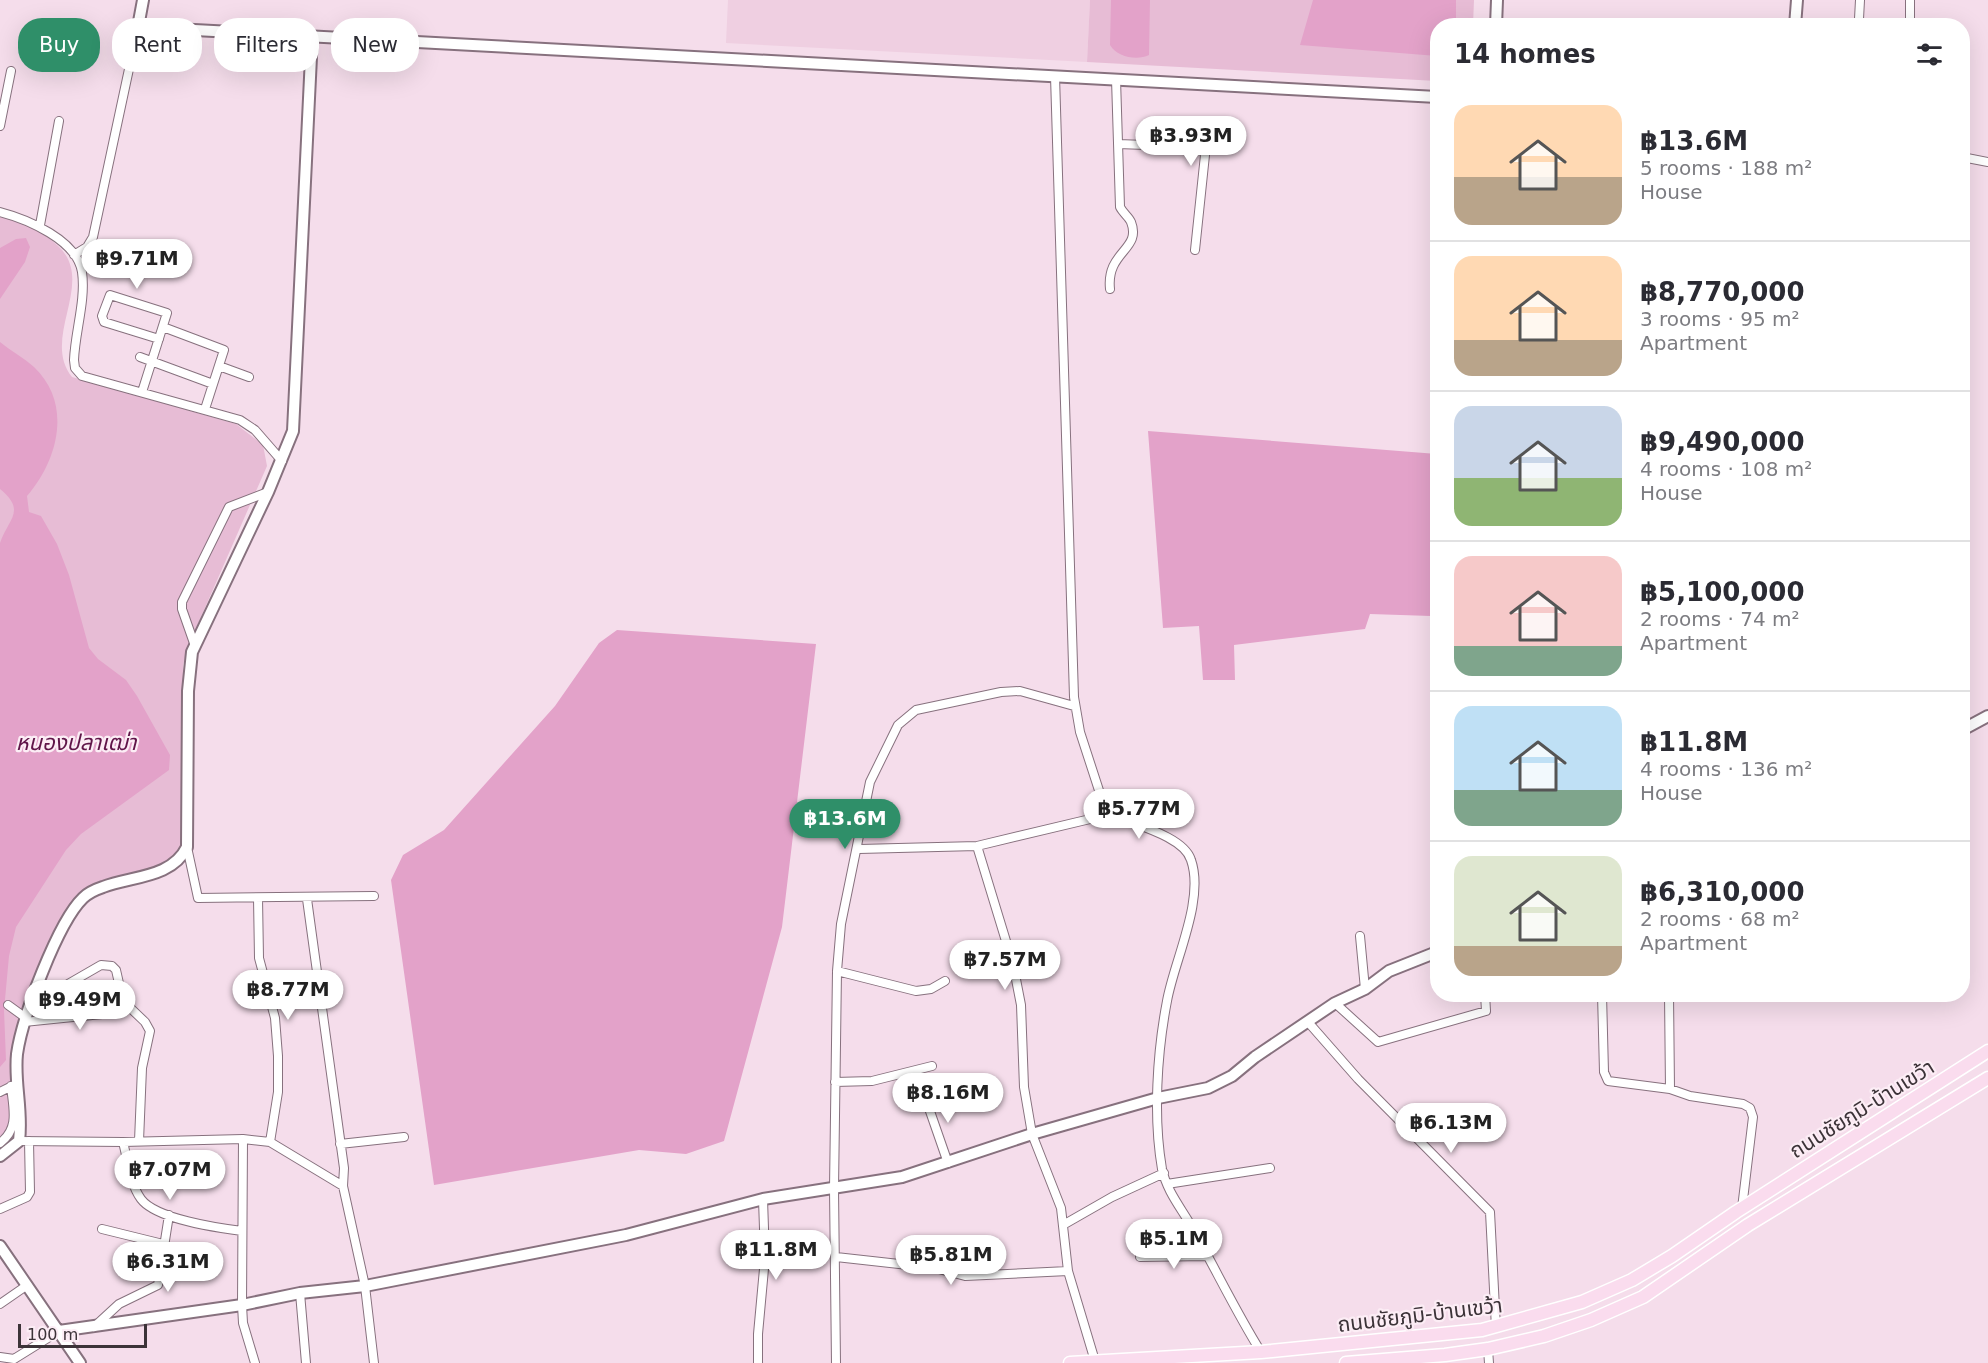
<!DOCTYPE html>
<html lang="en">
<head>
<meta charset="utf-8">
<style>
	:root { --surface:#fff; --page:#f7f7f7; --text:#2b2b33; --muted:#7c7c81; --line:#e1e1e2; --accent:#2f8f69 }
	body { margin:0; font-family:"DejaVu Sans","Noto Sans Thai",sans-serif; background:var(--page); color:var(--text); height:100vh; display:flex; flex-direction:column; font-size:22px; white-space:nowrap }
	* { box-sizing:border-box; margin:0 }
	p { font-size:20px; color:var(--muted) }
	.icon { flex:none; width:33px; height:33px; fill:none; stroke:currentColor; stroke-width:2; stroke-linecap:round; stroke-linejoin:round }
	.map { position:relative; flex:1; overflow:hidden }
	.panel { position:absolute; left:1430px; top:18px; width:540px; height:984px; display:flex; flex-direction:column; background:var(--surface); border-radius:24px; box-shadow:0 6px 24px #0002 }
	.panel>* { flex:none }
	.top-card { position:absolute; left:18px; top:18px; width:570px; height:54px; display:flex; gap:12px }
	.scale { position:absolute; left:18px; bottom:15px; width:129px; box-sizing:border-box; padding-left:6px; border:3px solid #3c3338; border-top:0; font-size:16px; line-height:21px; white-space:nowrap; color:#3c3338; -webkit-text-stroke:4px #fcedf5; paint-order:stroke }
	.price { position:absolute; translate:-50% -51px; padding:0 14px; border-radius:21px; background:#fff; color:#222; font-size:20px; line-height:39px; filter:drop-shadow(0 2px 3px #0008) }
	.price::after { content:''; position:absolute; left:50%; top:36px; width:18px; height:14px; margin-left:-9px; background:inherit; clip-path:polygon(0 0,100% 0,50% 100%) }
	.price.on { background:var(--accent); color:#fff }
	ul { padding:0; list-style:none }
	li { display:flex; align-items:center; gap:18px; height:150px; padding:0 24px }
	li+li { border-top:2px solid var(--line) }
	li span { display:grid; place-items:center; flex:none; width:168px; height:120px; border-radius:18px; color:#555 }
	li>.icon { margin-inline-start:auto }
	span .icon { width:72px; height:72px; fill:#fffc; stroke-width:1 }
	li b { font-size:26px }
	h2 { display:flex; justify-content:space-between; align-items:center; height:72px; padding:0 24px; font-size:26px }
	.pill { padding:0 21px; border-radius:24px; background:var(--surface); box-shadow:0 6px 24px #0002; font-size:21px; line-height:54px }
	.pill.on { background:var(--accent); color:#fff }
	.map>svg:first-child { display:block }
</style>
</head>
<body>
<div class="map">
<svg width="1988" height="1363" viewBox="0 0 1988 1363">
	<rect width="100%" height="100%" fill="#f5ddeb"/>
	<path fill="#efcfe1" d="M 728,0 L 1090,0 L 1087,62 L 726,43 Z"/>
	<path fill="#e7bcd5" d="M 1090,0 L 1474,0 L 1473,25 L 1437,26 L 1437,81 L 1087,62 Z
		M 0,217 C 22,222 41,230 57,245 C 98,281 40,337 72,377 L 236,424 L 263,445 L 267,466 L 187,649 L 183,665 L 181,855 L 171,864 L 101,883 L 64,919 L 15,1033 L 12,1059 L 17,1130 L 13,1138 L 0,1148 Z"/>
	<path fill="#e3a2c9" d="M 1111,0 L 1150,0 L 1149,55 C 1137,61 1117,57 1110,45 Z
		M 1313,0 L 1456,0 L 1456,25 L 1437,26 L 1437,56 L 1300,45 Z
		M 26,238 L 30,247 L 25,262 L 0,299 L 0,248 L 16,239 Z
		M 0,342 C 11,351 24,358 34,367 C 73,404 58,460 27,496 L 29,512 L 41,516 L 57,544 L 69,575 L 89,648 L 98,659 L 126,680 L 137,696 L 170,755 L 169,770 L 81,834 L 66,850 L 16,927 L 9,956 L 4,1010 L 6,1060 L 0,1067 L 0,543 C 8,519 27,511 0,489 Z
		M 1148,431 L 1437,454 L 1437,708 L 1431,616 L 1370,614 L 1365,629 L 1234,645 L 1235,680 L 1203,680 L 1199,626 L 1163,628 Z
		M 617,630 L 816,644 L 782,927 L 724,1141 L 686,1154 L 639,1150 L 434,1185 L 391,880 L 403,855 L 444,830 L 555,706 L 599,643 Z"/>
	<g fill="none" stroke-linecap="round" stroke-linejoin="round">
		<defs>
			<path id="minor" d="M 1859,19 L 1860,0
				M 1910,26 L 1910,0
				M 1055,76 L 1074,697 L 1080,732 L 1107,815
				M 0,126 L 11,71
				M 1118,144 L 1201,147 L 1205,155 L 1195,250
				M 1962,157 L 1988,162
				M 0,212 C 27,219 77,240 82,272 C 86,300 75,332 74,360 L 75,368 L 82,376 L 240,420 L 255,430 L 282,461
				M 40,225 L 59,121
				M 74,255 L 87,247 L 93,237 L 138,27
				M 1110,289 C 1106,251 1142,250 1131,222 C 1129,217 1123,213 1120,207 L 1116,79
				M 163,327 L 224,350 L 205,409
				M 140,357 L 213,384
				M 219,366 L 249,377
				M 142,392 L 167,313 L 110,295 L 102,316 L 104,322 L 159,339
				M 195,646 L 182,609 L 182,602 L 229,507 L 268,492
				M 977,846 L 1013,964 L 1021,1005 L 1024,1087 L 1032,1134 L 1061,1208 L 1068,1271 L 1095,1361
				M 187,847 L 198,898 L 374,896
				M 859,849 L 977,846 L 1107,815 L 1115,816 C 1136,825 1184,837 1191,860 C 1205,900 1174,961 1167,1001 C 1157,1053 1153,1117 1162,1169 C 1167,1192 1182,1209 1193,1229 C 1216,1270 1236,1312 1261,1352
				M 258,898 L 259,958 L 275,1018 L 278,1056 L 278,1092 L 270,1142
				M 307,899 L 344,1168 L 343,1186 L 365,1286 L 374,1363
				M 1360,936 L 1365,989
				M 837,971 L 916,991 L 931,989 L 945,981
				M 1602,994 L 1604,1072 L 1608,1081 L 1670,1089 L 1690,1096 L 1743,1104 L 1750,1108 L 1753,1117 L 1742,1208
				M 1669,994 L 1670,1089
				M 1335,1003 L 1378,1042 L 1486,1011 L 1485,994
				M 8,1005 L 26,1018
				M 30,1006 L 101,965 L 112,966 L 116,970 L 123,1001 L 145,1022 L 150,1031 L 142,1068 L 139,1141
				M 24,1022 L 102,1014 L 123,1001
				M 1308,1022 L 1358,1079 L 1490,1212 L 1496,1328
				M 835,1082 L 872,1081 L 932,1066
				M 0,1092 L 14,1085
				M 924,1094 L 948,1163
				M 243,1139 L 242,1305 L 243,1323 L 255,1363
				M 19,1141 L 123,1142 L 243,1139 L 270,1142 L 343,1186
				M 123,1142 C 128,1161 130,1184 141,1199 C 156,1219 218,1228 242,1231
				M 0,1143 C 20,1128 13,1108 11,1086
				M 340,1144 L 404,1137
				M 1167,1184 L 1270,1168
				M 0,1209 L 27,1197 L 30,1192 L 29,1141
				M 1063,1225 L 1112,1197 L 1164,1173
				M 102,1229 L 163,1244
				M 836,1257 L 935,1268 L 965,1276 L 1068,1271
				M 1140,1257 L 1206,1256
				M 300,1293 L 306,1363
				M 0,1304 L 26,1286
				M 94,1327 L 119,1304 L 158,1285 L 169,1215
				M 1488,1349 L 1489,1363
				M 0,1357 L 14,1359 L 59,1331
				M 758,1363 L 758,1334 L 765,1258 L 763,1199
				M 836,1363 L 834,1189 L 837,971 L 841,924 L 870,782 L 898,725 L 916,710 L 1001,692 L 1020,691 L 1074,706"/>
			<path id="tertiary" d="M 143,0 L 138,27 L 1437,97
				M 1496,26 L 1497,0
				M 1795,26 L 1797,0
				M 1962,730 L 1988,716
				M 0,1156 L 19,1141 C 23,1111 14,1083 17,1054 C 22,1018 58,922 83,898 C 88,893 97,889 103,887 C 132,876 172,878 187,847 L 188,691 L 192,652 L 268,492 L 293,431 L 312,36
				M 0,1246 L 80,1363
				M 59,1331 L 242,1305 L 300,1293 L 365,1286 L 626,1235 L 763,1199 L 902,1177 L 1032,1134 L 1158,1098 L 1208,1088 L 1232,1076 L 1255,1057 L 1335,1003 L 1365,989 L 1389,971 L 1437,952"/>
			<path id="primary" d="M 1070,1363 L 1261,1352 L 1482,1330 L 1582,1302 L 1632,1280 L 1672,1256 L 1736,1212 L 1988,1051
				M 1346,1363 L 1445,1355 L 1488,1349 L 1544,1336 L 1591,1320 L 1643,1297 L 1748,1225 L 1988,1078"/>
		</defs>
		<use href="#minor" stroke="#87717e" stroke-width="10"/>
		<use href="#tertiary" stroke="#87717e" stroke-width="14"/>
		<use href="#primary" stroke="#fff" stroke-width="15"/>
		<use href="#minor" stroke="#fff" stroke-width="8"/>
		<use href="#tertiary" stroke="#fff" stroke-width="10"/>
		<use href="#primary" stroke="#fadcee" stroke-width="12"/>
	</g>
	<g text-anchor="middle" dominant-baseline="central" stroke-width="4.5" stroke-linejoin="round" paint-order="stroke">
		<g font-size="21" fill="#3c3338" stroke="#fcedf5">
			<text transform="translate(1862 1109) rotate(-32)">ถนนชัยภูมิ-บ้านเขว้า</text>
			<text transform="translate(1420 1315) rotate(-7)">ถนนชัยภูมิ-บ้านเขว้า</text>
		</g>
		<g font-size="22" font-style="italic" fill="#601549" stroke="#fcedf5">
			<text x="76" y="742">หนองปลาเฒ่า</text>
		</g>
	</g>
</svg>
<div class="scale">100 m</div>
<b class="price" style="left:1191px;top:167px">฿3.93M</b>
<b class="price" style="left:137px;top:290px">฿9.71M</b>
<b class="price" style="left:1139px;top:840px">฿5.77M</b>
<b class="price on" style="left:845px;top:850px">฿13.6M</b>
<b class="price" style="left:1005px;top:991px">฿7.57M</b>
<b class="price" style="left:288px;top:1021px">฿8.77M</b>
<b class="price" style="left:80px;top:1031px">฿9.49M</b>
<b class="price" style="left:948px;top:1124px">฿8.16M</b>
<b class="price" style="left:1451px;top:1154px">฿6.13M</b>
<b class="price" style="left:170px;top:1201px">฿7.07M</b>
<b class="price" style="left:1174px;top:1270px">฿5.1M</b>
<b class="price" style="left:776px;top:1281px">฿11.8M</b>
<b class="price" style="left:951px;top:1286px">฿5.81M</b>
<b class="price" style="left:168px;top:1293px">฿6.31M</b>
<div class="top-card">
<a class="pill on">Buy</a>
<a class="pill">Rent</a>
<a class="pill">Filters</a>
<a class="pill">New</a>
</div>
<section class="panel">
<h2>14 homes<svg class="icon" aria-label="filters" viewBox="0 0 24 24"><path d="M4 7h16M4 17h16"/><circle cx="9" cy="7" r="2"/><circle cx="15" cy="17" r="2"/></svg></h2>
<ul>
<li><span style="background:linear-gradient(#ffd9b3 60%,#b9a48a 0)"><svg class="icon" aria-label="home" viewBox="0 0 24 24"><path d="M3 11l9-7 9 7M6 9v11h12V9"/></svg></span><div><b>฿13.6M</b><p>5 rooms · 188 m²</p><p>House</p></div></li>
<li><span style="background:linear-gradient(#ffd9b3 70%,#b9a48a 0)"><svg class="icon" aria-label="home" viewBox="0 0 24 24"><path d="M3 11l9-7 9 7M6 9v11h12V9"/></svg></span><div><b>฿8,770,000</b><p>3 rooms · 95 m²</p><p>Apartment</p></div></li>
<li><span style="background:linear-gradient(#c9d6e8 60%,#8fb573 0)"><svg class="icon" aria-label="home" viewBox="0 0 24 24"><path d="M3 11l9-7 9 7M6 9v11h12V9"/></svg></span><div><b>฿9,490,000</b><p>4 rooms · 108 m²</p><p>House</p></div></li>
<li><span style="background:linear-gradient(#f6c9c9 75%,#7fa58c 0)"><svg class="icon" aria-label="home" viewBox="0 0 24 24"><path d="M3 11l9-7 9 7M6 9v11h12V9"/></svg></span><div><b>฿5,100,000</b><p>2 rooms · 74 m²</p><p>Apartment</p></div></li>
<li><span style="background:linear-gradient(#bfe0f5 70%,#7fa58c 0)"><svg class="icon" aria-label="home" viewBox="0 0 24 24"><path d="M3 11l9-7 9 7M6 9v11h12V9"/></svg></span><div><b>฿11.8M</b><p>4 rooms · 136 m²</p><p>House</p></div></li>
<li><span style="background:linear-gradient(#dfe7d0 75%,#b9a48a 0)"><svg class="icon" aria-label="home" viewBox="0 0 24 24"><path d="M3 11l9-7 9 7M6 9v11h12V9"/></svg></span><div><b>฿6,310,000</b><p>2 rooms · 68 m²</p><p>Apartment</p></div></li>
</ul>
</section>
</div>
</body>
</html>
